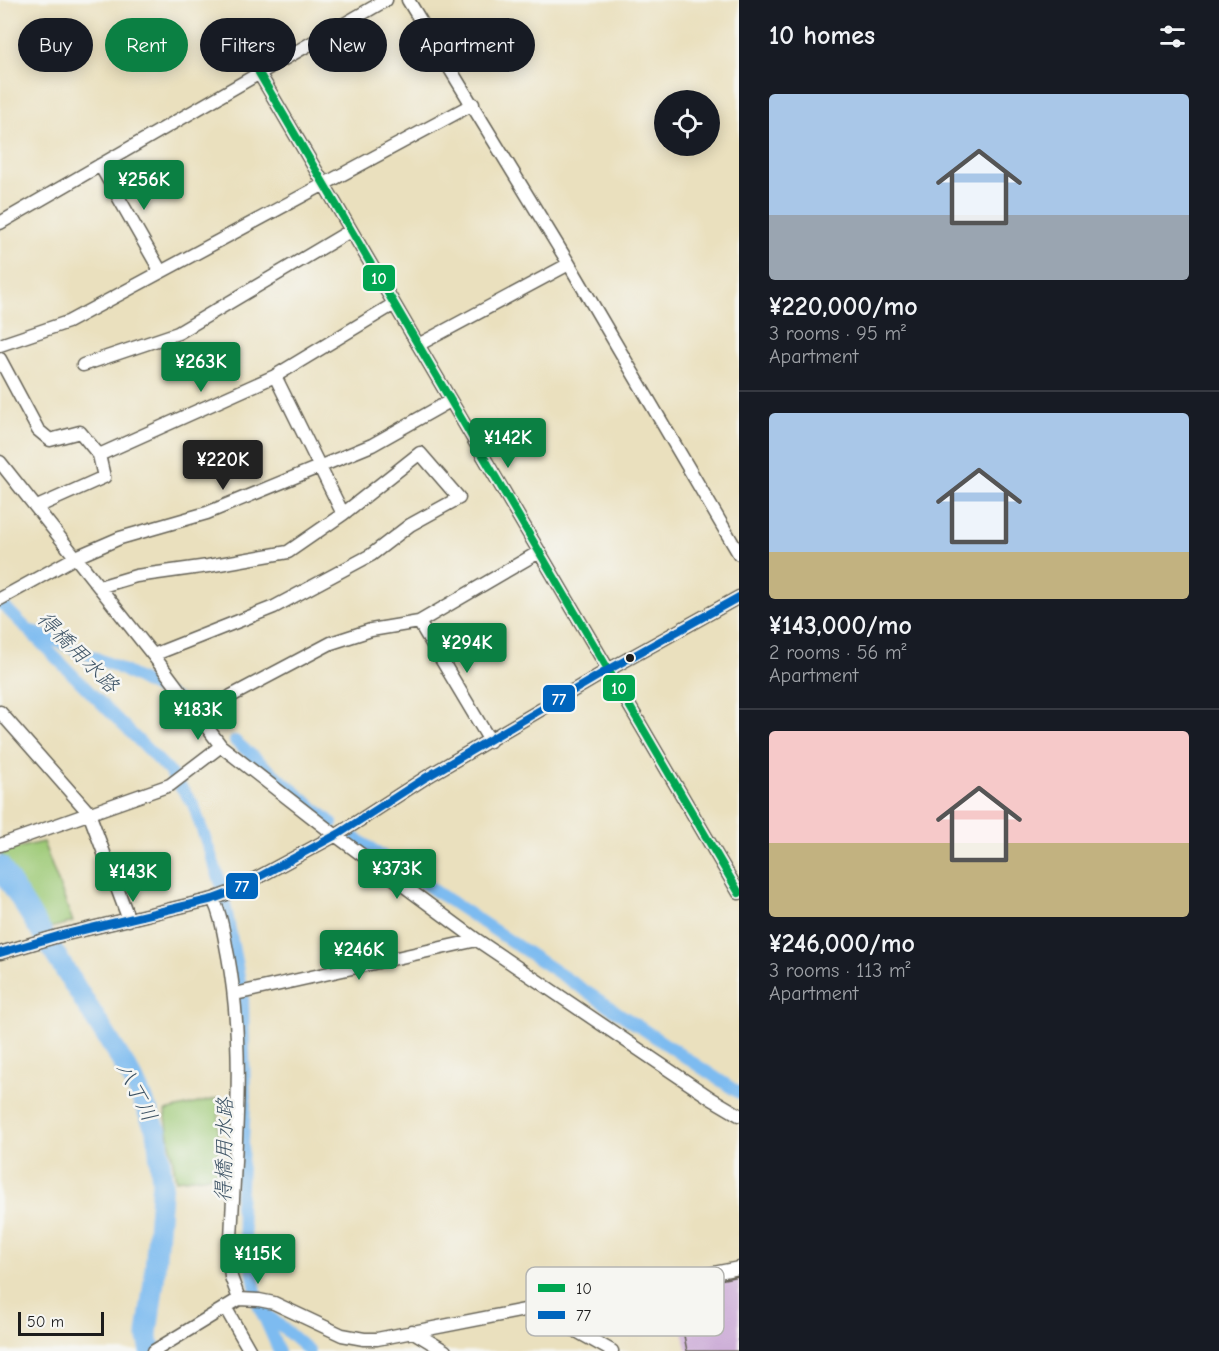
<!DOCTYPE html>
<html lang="en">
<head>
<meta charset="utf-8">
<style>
	:root { --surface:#171b24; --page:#20242c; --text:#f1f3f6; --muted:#9ea1a6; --line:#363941; --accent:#0b8043 }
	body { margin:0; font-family:"Comic Neue","Klee One",sans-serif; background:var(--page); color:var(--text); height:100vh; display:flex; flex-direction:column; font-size:22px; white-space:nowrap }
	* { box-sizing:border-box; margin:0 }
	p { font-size:20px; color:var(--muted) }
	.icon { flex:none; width:33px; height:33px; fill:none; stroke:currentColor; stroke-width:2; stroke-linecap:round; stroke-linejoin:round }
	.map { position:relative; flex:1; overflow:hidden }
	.drawer { display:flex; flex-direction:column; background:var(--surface); width:480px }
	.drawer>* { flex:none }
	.hud { position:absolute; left:18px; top:18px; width:570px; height:54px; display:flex; gap:12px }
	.tools { position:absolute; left:654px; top:90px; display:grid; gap:12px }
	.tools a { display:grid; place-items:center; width:66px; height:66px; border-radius:50%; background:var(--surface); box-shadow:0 3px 15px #0003; font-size:30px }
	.scale { position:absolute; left:18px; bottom:15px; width:86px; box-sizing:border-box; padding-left:6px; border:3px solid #1c1c1c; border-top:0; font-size:16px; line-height:21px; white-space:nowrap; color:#1c1c1c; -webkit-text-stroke:4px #f6f6f2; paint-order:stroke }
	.price { position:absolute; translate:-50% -51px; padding:0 14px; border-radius:6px; background:var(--accent); color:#fff; font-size:20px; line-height:39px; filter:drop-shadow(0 2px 3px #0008) }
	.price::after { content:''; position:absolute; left:50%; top:36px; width:18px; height:14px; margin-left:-9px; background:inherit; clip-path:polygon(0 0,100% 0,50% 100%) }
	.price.current { background:#222; color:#fff }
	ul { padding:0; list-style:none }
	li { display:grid; align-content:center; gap:12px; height:318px; padding:0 30px }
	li+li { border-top:2px solid var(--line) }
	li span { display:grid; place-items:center; height:186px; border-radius:6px; color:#555 }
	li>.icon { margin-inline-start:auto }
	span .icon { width:108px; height:108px; fill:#fffc; stroke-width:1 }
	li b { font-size:26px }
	h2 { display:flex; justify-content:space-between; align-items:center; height:72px; padding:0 30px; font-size:26px }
	.chip { padding:0 21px; border-radius:27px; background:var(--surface); box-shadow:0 3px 15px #0003; font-size:21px; line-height:54px }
	.chip.current { background:var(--accent); color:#fff }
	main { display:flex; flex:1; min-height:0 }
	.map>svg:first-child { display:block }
</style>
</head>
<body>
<main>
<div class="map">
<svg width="739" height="1351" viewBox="0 0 739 1351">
	<rect width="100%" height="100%" fill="#f6f6f2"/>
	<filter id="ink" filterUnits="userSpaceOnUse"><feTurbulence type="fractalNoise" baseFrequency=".0167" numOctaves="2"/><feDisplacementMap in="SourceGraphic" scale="12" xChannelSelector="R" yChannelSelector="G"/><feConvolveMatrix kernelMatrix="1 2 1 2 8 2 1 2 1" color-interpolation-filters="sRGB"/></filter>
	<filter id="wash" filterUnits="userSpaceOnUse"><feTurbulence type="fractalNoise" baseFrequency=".008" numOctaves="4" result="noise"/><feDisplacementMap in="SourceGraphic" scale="24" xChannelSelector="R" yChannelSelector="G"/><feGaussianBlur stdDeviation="1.35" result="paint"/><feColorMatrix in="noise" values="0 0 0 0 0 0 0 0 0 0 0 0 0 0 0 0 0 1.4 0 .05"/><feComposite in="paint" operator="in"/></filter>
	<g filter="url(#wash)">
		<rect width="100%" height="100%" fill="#eae0be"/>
		<path fill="#9eca77" stroke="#5d734a" stroke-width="1.5" d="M 43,842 L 73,922 L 47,929 L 0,852 Z
			M 219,1098 L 218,1175 L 176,1180 L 165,1111 Z"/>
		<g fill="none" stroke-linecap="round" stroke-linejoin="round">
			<path stroke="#7dbbf0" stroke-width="12" d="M 0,602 L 168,770 L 193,804 L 221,884 L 241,987
				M 32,631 L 115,666 L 178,700
				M 235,741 L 332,823
				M 351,835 L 739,1093
				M 243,998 L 245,1102 L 240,1206 L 259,1307 L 309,1351
				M 262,1313 L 279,1351"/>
			<path stroke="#7dbbf0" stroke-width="21" d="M 0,866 L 133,1079 L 157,1132 L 162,1181 L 154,1281 L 147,1334 L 151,1351"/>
		</g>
		<g id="blocks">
			<path fill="#caa9d6" d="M 739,1276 L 739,1351 L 687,1351 L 675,1289 Z"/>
		</g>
	</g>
	<g filter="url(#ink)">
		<use href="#blocks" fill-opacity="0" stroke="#646155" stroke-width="1.5"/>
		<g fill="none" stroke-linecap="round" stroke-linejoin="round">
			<defs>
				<path id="minor" d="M 408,0 L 569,264 L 739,554
					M 259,73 L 739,893
					M 100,165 L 161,272
					M 0,223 L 386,0
					M 0,345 L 68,322 L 473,104
					M 418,345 L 569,264
					M 0,359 L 38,430 L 50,440 L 80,432 L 99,455
					M 83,365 L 178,333 L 350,231
					M 275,376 L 343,514
					M 0,462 L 153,655 L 221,746 L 335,835 L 477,940 L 712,1099 L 739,1115
					M 37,507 L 104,477 L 99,455 L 275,376 L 394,304
					M 99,587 L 136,576 L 208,566 L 288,552 L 343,514 L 420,453 L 459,498 L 410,525 L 371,555 L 274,607 L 153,655
					M 0,599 L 76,557 L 120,538 L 207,513 L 372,445 L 450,401
					M 419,622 L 490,741
					M 0,712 L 89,813 L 129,920
					M 200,719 L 231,696 L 331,643 L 371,630 L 419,622 L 539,552
					M 0,845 L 170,785 L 221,746
					M 213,899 C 222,917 224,936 228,956 C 247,1058 233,1162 230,1265 L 231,1277 L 239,1299
					M 0,953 L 58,936 L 213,899 L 229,893 L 340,833 L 425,778 L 608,670 L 739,597
					M 235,994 L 477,940
					M 225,1307 L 250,1351
					M 535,1308 L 612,1351
					M 412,1331 L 445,1351
					M 154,1351 L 239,1299 L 259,1300 L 274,1303 L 342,1335 L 364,1339 L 377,1339 L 739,1268"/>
			</defs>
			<use href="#minor" stroke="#646155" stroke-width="15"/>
			<use href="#minor" stroke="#fff" stroke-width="12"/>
			<defs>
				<path id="bus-1" d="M 259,73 L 739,893"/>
				<path id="bus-2" d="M 0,953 L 58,936 L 213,899 L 229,893 L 340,833 L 425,778 L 608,670 L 739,597"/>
			</defs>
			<use href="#bus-1" stroke="#f6f6f2" stroke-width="12"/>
			<use href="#bus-2" stroke="#f6f6f2" stroke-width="12"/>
			<use href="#bus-1" stroke="#00a651" stroke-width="8"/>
			<use href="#bus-2" stroke="#0065bd" stroke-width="8"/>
		</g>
	</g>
	<circle fill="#1c1c1c" stroke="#f6f6f2" stroke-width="2" cx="630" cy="658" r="5"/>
	<g text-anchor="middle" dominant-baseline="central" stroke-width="5" stroke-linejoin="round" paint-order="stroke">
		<g font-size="21" font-style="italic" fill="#3e5466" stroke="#f6f6f2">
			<text transform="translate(78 652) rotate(45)">得橋用水路</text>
			<text transform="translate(137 1092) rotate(63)">八丁川</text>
			<text transform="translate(224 1150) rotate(-89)">得橋用水路</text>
		</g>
	</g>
	<rect x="526" y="1267" width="198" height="69" rx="9" fill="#f6f6f2" stroke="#b5b5b2" stroke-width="1.5"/>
	<rect x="538" y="1284" width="27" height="8" fill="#00a651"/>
	<rect x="538" y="1311" width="27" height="8" fill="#0065bd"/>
	<g font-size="16" fill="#1c1c1c">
		<text x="576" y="1294">10</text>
		<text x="576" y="1321">77</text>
	</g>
	<g stroke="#f6f6f2" stroke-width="2">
		<rect x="362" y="264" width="34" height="28" rx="6" fill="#00a651"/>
		<rect x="602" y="674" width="34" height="28" rx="6" fill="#00a651"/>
		<rect x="542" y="684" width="34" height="29" rx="6" fill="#0065bd"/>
		<rect x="225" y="872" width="34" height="28" rx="6" fill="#0065bd"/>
	</g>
	<g font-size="16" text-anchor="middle" font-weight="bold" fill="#fff">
		<text x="379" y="284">10</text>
		<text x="619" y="694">10</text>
		<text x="559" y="705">77</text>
		<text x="242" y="892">77</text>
	</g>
</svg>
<div class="tools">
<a><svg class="icon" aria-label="locate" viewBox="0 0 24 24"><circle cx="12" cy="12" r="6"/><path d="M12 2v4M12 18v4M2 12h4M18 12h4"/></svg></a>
</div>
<div class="scale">50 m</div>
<b class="price" style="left:144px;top:211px">¥256K</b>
<b class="price" style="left:201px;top:393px">¥263K</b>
<b class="price" style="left:508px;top:469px">¥142K</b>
<b class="price current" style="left:223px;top:491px">¥220K</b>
<b class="price" style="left:467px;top:674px">¥294K</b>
<b class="price" style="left:198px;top:741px">¥183K</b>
<b class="price" style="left:397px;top:900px">¥373K</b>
<b class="price" style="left:133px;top:903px">¥143K</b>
<b class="price" style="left:359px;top:981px">¥246K</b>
<b class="price" style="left:258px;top:1285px">¥115K</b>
<div class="hud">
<a class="chip">Buy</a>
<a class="chip current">Rent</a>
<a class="chip">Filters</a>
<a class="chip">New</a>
<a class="chip">Apartment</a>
</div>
</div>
<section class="drawer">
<h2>10 homes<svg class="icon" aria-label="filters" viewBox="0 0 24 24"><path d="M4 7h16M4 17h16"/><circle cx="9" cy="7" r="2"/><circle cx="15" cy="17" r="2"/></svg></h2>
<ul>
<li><span style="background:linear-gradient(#a9c7e8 65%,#9aa5b1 0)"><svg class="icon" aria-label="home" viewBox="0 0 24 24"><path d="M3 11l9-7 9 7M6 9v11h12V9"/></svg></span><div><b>¥220,000/mo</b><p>3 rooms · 95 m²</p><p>Apartment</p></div></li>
<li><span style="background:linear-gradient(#a9c7e8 75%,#c2b280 0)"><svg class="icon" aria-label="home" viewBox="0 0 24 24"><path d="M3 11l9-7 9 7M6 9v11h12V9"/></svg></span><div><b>¥143,000/mo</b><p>2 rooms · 56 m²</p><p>Apartment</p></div></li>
<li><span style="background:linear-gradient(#f6c9c9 60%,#c2b280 0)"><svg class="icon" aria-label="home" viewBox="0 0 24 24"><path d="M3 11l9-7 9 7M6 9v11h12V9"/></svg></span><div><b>¥246,000/mo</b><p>3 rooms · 113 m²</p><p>Apartment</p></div></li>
</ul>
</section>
</main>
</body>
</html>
